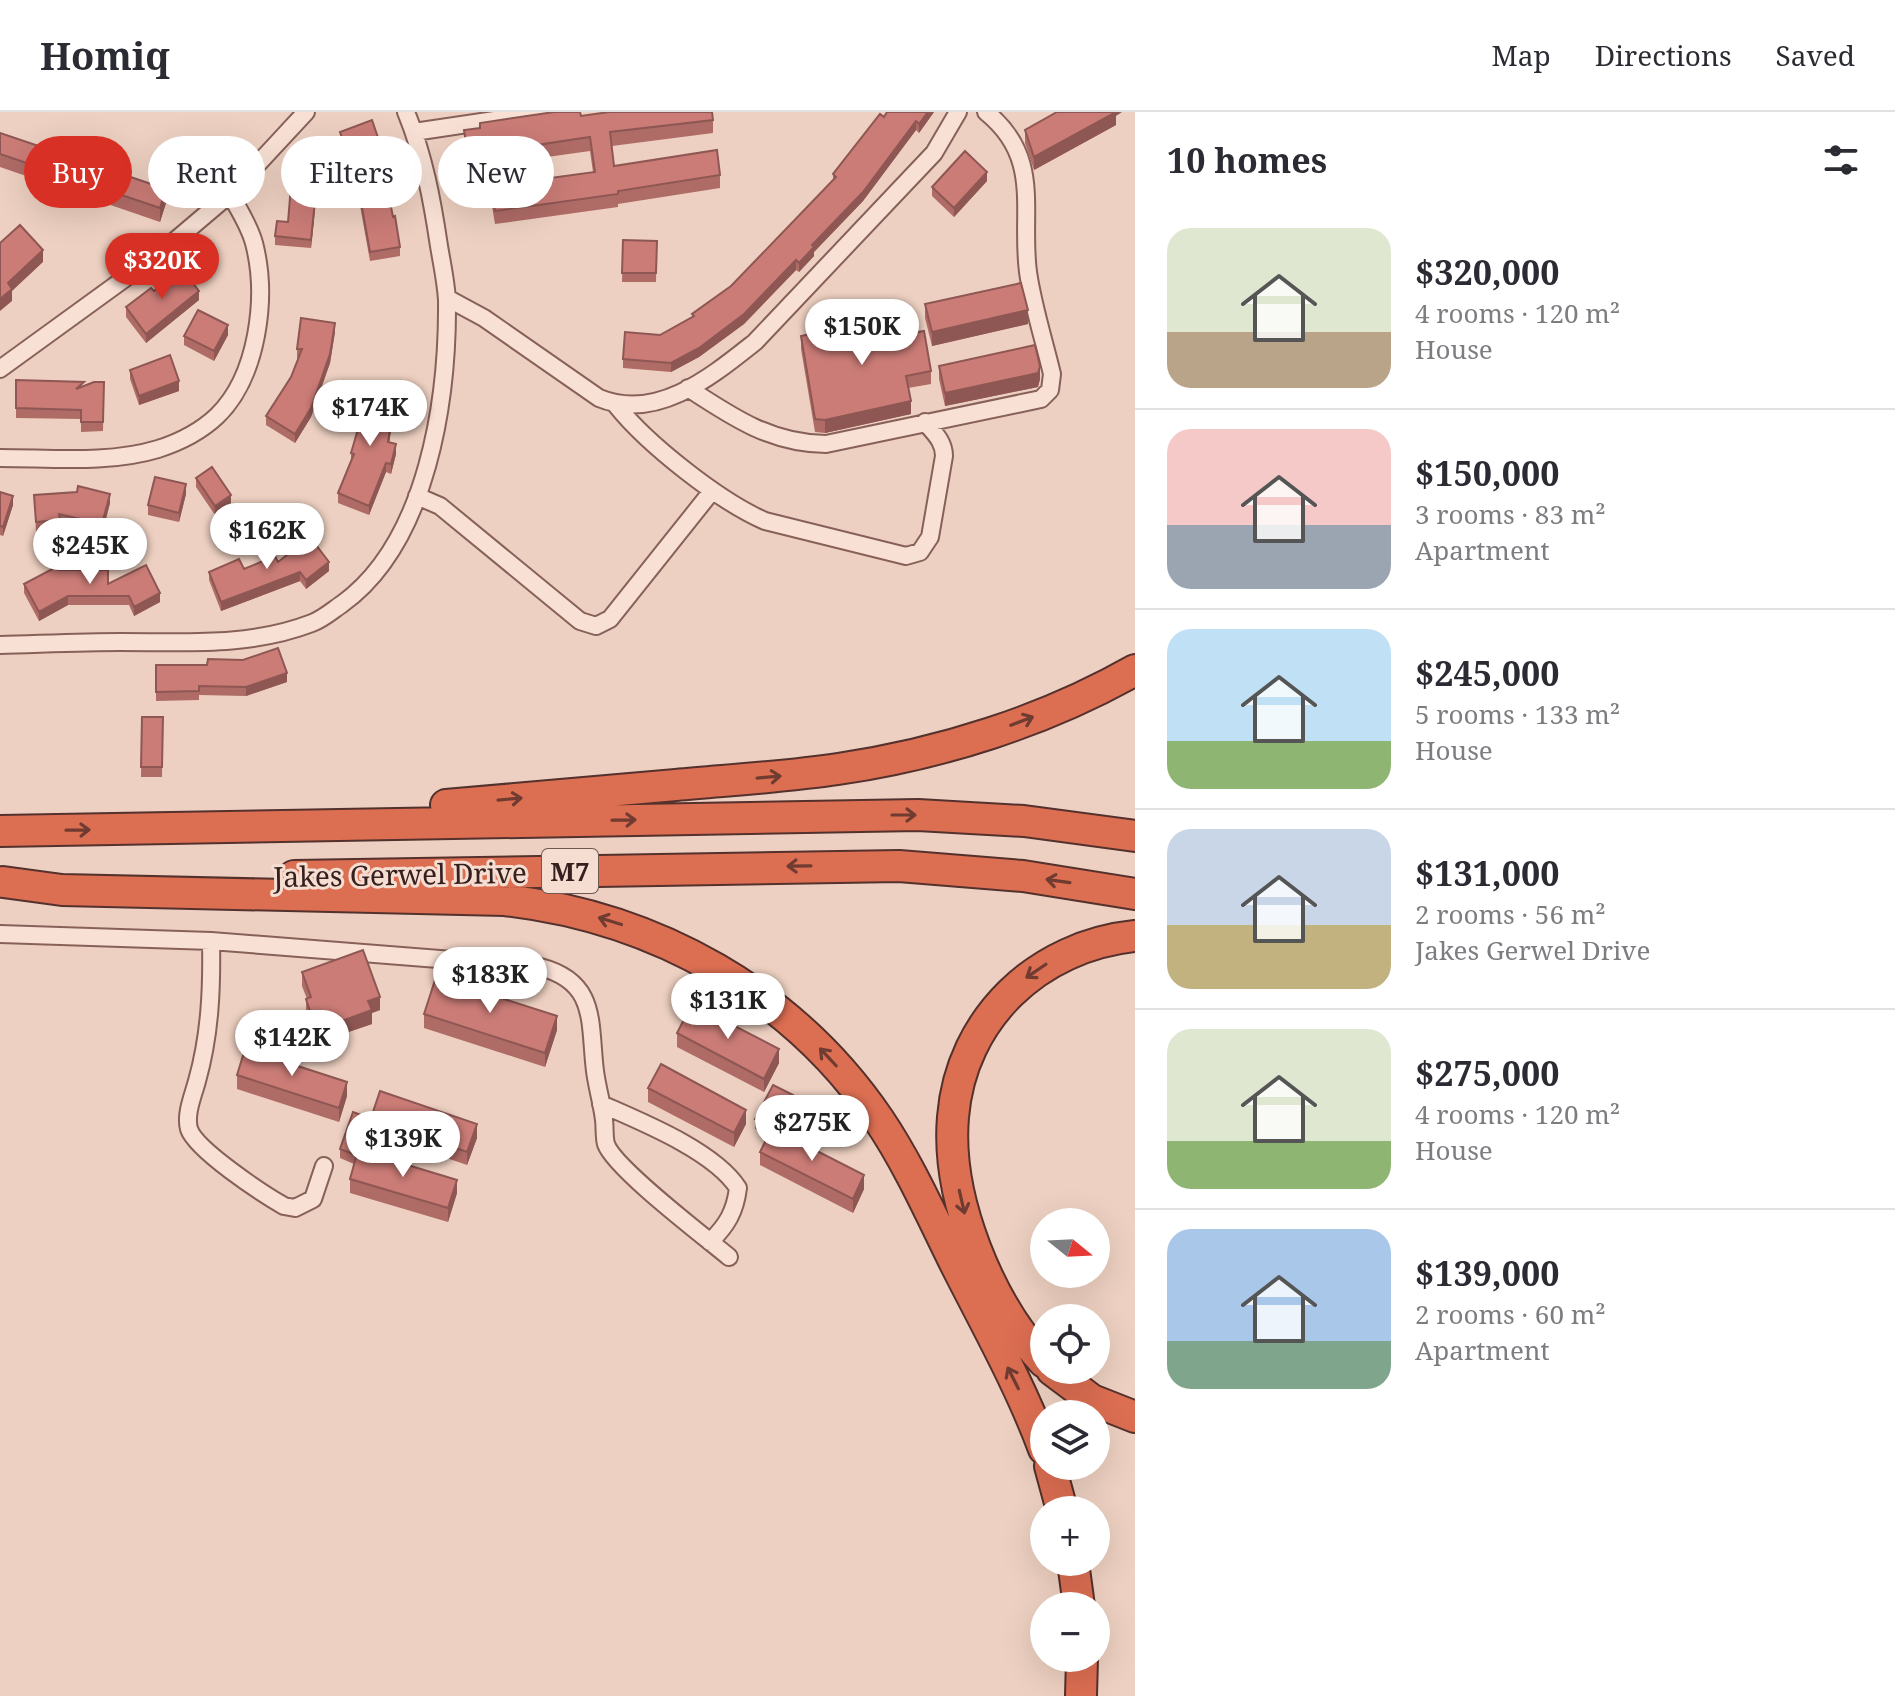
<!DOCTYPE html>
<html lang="en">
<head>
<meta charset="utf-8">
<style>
	:root { --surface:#fff; --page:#f7f7f7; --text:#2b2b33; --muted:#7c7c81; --line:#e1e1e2; --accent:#d93025 }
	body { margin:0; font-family:"Noto Serif",serif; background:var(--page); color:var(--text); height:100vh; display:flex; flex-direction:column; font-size:30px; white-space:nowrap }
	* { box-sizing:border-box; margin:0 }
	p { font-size:26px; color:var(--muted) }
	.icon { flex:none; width:44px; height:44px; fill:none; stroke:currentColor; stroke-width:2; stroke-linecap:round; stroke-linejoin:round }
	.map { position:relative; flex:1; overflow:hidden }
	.details { display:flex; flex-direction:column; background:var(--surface); width:760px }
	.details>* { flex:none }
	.guide { position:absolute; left:24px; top:24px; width:760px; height:72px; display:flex; gap:16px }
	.needle { width:52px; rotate:108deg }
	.controls { position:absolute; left:1030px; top:1096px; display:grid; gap:16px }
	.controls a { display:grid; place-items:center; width:80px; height:80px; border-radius:50%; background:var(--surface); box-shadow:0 8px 32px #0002; font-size:40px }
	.price { position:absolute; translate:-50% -68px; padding:0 18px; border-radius:28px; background:#fff; color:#222; font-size:26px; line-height:52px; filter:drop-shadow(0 2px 4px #0008) }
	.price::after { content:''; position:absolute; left:50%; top:48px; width:24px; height:18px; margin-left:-12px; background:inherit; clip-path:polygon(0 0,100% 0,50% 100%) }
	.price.current { background:var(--accent); color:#fff }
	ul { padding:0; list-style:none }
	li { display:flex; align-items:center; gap:24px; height:200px; padding:0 32px }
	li+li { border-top:2px solid var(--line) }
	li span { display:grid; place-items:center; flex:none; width:224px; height:160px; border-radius:24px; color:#555 }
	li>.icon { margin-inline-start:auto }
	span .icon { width:96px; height:96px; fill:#fffc; stroke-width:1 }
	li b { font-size:34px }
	h2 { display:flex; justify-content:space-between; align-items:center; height:96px; padding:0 32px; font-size:34px }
	.pill { padding:0 28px; border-radius:36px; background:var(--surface); box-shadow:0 8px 32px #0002; font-size:28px; line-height:72px }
	.pill.current { background:var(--accent); color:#fff }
	header { display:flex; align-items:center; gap:48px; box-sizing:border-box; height:112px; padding:0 40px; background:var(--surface); border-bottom:2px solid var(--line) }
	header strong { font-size:38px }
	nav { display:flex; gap:44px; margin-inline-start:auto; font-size:28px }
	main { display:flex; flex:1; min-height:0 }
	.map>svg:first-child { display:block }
</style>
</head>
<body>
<header>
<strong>Homiq</strong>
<nav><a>Map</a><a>Directions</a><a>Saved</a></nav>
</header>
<main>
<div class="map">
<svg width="1135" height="1584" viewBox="0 0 1135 1584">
	<rect width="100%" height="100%" fill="#edd0c1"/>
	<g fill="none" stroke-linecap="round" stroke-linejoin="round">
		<defs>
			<path id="street" d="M 414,20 L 548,0
				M 447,186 L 484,206 L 599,286 C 657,310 712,264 755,230 L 934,41 L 958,0
				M 0,257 L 164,138 L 230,82 L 306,0
				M 688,276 C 732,305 772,332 826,332 L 1041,287 L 1050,278 L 1052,262 C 1044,228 1033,195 1028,160 C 1020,99 1043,46 986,0
				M 616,293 C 647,332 719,389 765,409 L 906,444 L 920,440 L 930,425 L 944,344 C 944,329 934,321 925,310
				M 0,346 C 52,346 109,352 158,337 C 180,330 200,320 217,304 C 258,264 268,185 254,131 C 249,113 239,98 230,82
				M 417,384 L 440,394 L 580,509 L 596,514 L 610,507 L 712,379
				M 0,533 C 40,532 81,530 121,530 C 186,530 250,535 312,511 C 323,507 333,498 342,492 C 428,430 448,287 447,188 C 446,170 442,152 439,134 C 432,87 424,44 406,0
				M 0,822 L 211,829 L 540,855 C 598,870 589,911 595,959 C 597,975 602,991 604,1008 C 605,1015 604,1025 606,1032 C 614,1056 705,1125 729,1145
				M 211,829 C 212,877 210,923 197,969 C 193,984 185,1002 189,1017 C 196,1038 263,1082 284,1094 L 295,1096 L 313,1087 L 324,1054
				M 601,992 C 642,1010 714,1039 738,1076 C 735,1100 727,1113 710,1130"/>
			<path id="highway" d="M 446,693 C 523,686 599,680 676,673 C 730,668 784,665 838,657 C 941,642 1045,609 1135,558
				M 0,719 L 918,703 L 1024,709 L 1135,724
				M 294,764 L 899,754 L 1023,764 L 1135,782
				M 3,770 L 62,778 L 505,788 C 655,805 793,881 879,1008 C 910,1054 933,1107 958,1157 C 988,1216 1021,1275 1044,1337
				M 1044,1250 C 989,1191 946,1086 953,1005 C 961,906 1038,834 1135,824
				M 1052,1258 L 1092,1288 L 1135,1305
				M 1050,1354 L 1062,1398
				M 1073,1450 L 1079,1494
				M 1081,1584 L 1082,1546"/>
		</defs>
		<use href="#street" stroke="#876159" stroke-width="20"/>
		<use href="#highway" stroke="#54312d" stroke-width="34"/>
		<use href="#street" stroke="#f8e0d4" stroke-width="16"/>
		<use href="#highway" stroke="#dc6e52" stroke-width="30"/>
	</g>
	<path fill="#af6b66" d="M 934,0 L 919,21 L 916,18 L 863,89 L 814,140 L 814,144 L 799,160 L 796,158 L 744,212 L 699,245 L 671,260 L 623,256 L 623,247 L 660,223 L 692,205 L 692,202 L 731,174 L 833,68 L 833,62 L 884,5 Z
		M 581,4 L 713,8 L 713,21 L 612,34 L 614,54 L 720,63 L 720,76 L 618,92 L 618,95 L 495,112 L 491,88 L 491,74 L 593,60 L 590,39 L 484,54 L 483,48 L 467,50 L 464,31 L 464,18 Z
		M 1116,4 L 1116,13 L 1034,58 L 1025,31 L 1025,18 Z
		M 340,20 L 384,52 L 382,53 L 400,135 L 400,144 L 370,149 L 357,77 L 340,29 Z
		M 0,21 L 166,91 L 160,110 L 0,55 Z
		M 320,48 L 311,136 L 275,133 L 275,124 L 288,110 L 296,74 Z
		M 987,69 L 954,105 L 932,84 L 932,75 Z
		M 623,128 L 657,129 L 656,170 L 622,170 Z
		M 154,179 L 199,188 L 146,231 L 126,205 L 126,195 Z
		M 925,192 L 1028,212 L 932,234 L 925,206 Z
		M 335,220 L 330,251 L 311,305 L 295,331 L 266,313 L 266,304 L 291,265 L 298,246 L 297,246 L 297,237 Z
		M 228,223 L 214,249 L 184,233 L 184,224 Z
		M 900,223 L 931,259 L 931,272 L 908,276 L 911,302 L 825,321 L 815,320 L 801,237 L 801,224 Z
		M 939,254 L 1040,267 L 1038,275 L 945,294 L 939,267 Z
		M 130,258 L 179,279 L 139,293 L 130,267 Z
		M 16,268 L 84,274 L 104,270 L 103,319 L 81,320 L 81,307 L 16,306 Z
		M 395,292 L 389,330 L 396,342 L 391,362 L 386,360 L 369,403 L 338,391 L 338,381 L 351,349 L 351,341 Z
		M 196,366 L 231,392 L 215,403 L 196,375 Z
		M 0,380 L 13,393 L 3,424 L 0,423 Z
		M 186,382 L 179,410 L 148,403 L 148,393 Z
		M 34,383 L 110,391 L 102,422 L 60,411 L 60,418 L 36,419 Z
		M 278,450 L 329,459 L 306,477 L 300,469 L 221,499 L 209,468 L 209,460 L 244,457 Z
		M 58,458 L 108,472 L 160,490 L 134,504 L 129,493 L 68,493 L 39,509 L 24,481 L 24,472 Z
		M 156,553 L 287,570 L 246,584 L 199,583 L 199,588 L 156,589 Z
		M 142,605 L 163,605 L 162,665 L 141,665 Z
		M 302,860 L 380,898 L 372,901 L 372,912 L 322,929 L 318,919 L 313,922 L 306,901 L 306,887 L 307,887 L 302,874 Z
		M 424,902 L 557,918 L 545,955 L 424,916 Z
		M 677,921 L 779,951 L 764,980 L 677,935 Z
		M 237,963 L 347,984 L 339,1010 L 237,977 Z
		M 648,976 L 746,1012 L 734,1035 L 648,990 Z
		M 793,992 L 778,1020 L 864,1077 L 853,1101 L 760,1053 L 760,1040 L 768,1024 L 755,1017 L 755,1007 Z
		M 371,1006 L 477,1026 L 467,1053 L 371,1020 Z
		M 369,1016 L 361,1039 L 457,1081 L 448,1110 L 350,1081 L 350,1067 L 354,1052 L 340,1046 L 340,1037 Z"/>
	<path fill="#8e5753" d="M 928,0 L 934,0 L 919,21 L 919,12 Z
		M 1112,0 L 1122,0 L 1116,4 L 1116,13 L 1034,58 L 1034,45 Z
		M 916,9 L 916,18 L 863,89 L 814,140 L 814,144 L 799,160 L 799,151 L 812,133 Z
		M 320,40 L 320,48 L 311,136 L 311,128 Z
		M 987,60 L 987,69 L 954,105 L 954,96 Z
		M 166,77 L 166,91 L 160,110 L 160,96 Z
		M 43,138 L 43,150 L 12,179 L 12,189 L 0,199 L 0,187 L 8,171 Z
		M 796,148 L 796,158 L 744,212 L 699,245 L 671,260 L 671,251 Z
		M 199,179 L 199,188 L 146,231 L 146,222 Z
		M 1028,198 L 1028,212 L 932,234 L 932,220 Z
		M 335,211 L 335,220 L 330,251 L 311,305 L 295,331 L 295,322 Z
		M 228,213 L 228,223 L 214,249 L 214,239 Z
		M 1040,254 L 1040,267 L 1038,275 L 945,294 L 945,281 Z
		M 179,269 L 179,279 L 139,293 L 139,284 Z
		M 395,283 L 395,292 L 388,339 L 388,330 Z
		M 911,289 L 911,302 L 825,321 L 825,308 Z
		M 396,332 L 396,342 L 391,362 L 391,352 Z
		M 386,351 L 386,360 L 369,403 L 369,394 Z
		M 186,372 L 186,382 L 179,410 L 179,401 Z
		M 110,382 L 110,391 L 102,422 L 102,412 Z
		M 231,383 L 231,392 L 215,403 L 215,394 Z
		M 13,384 L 13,393 L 3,424 L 3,415 Z
		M 329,450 L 329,459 L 306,477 L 306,468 Z
		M 300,460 L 300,469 L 221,499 L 221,490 Z
		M 160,481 L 160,490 L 134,504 L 134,495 Z
		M 68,484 L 68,493 L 39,509 L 39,500 Z
		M 287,561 L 287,570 L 246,584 L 246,575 Z
		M 380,885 L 380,898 L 372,901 L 372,912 L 322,929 L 322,916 L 368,889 Z
		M 557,904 L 557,918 L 545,955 L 545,941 Z
		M 318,906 L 318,919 L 313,922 L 313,908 Z
		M 779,937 L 779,951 L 764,980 L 764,967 Z
		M 347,970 L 347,984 L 339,1010 L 339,996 Z
		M 793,983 L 793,992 L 774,1027 L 774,1018 Z
		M 746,998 L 746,1012 L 734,1035 L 734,1021 Z
		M 369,1006 L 369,1016 L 356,1052 L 356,1043 Z
		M 477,1012 L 477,1026 L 467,1053 L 467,1040 Z
		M 864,1063 L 864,1077 L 853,1101 L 853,1087 Z
		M 457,1068 L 457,1081 L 448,1110 L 448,1096 Z"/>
	<path fill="#cb7c77" stroke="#8e5753" stroke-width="2" d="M 554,0 L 580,0 L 581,4 L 609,0 L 712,0 L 713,8 L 610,20 L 614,54 L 717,38 L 720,63 L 618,79 L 618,82 L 495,99 L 491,74 L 595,60 L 590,25 L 484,41 L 483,35 L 467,37 L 464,18 L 480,16 L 480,11 Z
		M 887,0 L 928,0 L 919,12 L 916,9 L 863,80 L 812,133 L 814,135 L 799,151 L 796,148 L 744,202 L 699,236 L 671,251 L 623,247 L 625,220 L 660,223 L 694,204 L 692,202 L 731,174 L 836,65 L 833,62 L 880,2 L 884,5 Z
		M 1057,0 L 1116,0 L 1034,45 L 1025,18 Z
		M 372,8 L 384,43 L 381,44 L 393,105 L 395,104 L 400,135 L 370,140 L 357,68 L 340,20 Z
		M 0,21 L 166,77 L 160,96 L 0,42 Z
		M 302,37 L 320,40 L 311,128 L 275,124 L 277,109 L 288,110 L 291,74 L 296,74 Z
		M 965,39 L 987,60 L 954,96 L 932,75 Z
		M 20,113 L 43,138 L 8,171 L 12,177 L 0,187 L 0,131 Z
		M 623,128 L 657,129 L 656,161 L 622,161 Z
		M 182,157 L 199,179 L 146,222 L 126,195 L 151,176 L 154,179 Z
		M 1021,171 L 1028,198 L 932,220 L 925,192 Z
		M 198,198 L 228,213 L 214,239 L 184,224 Z
		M 897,204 L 900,223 L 924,219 L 931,259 L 906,264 L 911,289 L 825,308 L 815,307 L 801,224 Z
		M 301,206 L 335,211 L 330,242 L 311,296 L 295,322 L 266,304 L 291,265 L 302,237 L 297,237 Z
		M 1035,233 L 1040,254 L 1038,261 L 945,281 L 939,254 Z
		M 170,243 L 179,269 L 139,284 L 130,258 Z
		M 16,268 L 84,270 L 76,277 L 94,270 L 104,270 L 103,310 L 81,310 L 81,298 L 16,296 Z
		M 363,279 L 395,283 L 388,330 L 396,332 L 391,352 L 386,351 L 369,394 L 338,381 L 354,342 L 351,341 L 358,317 Z
		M 212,355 L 231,383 L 215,394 L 196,366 Z
		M 155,365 L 186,372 L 179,401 L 148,393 Z
		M 78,374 L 110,382 L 102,412 L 59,402 L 60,408 L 36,410 L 34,383 L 77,380 Z
		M 0,380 L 13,384 L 3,415 L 0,414 Z
		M 310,425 L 329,450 L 306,468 L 300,460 L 221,490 L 209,460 L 239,447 L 244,457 L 275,444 L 278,450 Z
		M 146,453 L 160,481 L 134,495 L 129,484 L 68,484 L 39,500 L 24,472 L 56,455 L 58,458 L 108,458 L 108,472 Z
		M 278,536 L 287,561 L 246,575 L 199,574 L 199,579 L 156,580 L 156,553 L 207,553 L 208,547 L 243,548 Z
		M 142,605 L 163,605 L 162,655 L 141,655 Z
		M 363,838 L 380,885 L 368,889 L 372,898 L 322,916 L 318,906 L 313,908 L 306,887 L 311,885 L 302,860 Z
		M 436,865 L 557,904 L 545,941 L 424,902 Z
		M 692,892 L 779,937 L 764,967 L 677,921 Z
		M 245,937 L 347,970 L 339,996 L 237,963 Z
		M 661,952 L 746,998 L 734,1021 L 648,976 Z
		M 773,973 L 793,983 L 774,1018 L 755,1007 Z
		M 380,979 L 477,1012 L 467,1040 L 371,1006 Z
		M 353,1000 L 369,1006 L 356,1043 L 340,1037 Z
		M 772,1016 L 864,1063 L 853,1087 L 760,1040 Z
		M 358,1038 L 457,1068 L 448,1096 L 350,1067 Z"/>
	<defs><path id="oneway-shaft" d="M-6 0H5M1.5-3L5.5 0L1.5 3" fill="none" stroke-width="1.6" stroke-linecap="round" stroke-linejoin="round" transform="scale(2)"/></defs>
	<g stroke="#703b30">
		<use href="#oneway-shaft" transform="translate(1022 609) rotate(-21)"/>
		<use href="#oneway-shaft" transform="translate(769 665) rotate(-5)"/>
		<use href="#oneway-shaft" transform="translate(510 687) rotate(-5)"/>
		<use href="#oneway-shaft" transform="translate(904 703)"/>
		<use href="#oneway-shaft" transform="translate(624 708) rotate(-1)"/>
		<use href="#oneway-shaft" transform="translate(78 718) rotate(-1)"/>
		<use href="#oneway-shaft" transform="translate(799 754) rotate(179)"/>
		<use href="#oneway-shaft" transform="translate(1058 769) rotate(-172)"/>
		<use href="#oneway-shaft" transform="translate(610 809) rotate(-163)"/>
		<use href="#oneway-shaft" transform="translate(1036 859) rotate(146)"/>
		<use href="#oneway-shaft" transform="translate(828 945) rotate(-133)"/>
		<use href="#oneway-shaft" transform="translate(962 1090) rotate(77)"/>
		<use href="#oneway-shaft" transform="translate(1013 1266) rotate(-117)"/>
	</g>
	<g text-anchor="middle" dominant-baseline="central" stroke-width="6" stroke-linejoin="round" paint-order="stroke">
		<rect fill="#f5ddd1" stroke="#6f5953" stroke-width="2" x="542" y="737" width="56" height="44" rx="6"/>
		<g font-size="26" font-weight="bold" fill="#36201d">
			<text x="570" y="759">M7</text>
		</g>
		<g font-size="28" fill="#36201d" stroke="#f5ddd1">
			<text transform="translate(400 762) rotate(-1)">Jakes Gerwel Drive</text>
		</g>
	</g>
</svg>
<div class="controls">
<a><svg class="needle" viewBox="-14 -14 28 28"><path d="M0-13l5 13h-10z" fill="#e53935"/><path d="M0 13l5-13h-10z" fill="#7c7c81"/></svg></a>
<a><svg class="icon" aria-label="locate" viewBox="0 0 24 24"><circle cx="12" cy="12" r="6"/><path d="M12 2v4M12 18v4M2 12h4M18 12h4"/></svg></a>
<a><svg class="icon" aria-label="layers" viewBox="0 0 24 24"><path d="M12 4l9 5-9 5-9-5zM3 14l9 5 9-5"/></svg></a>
<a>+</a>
<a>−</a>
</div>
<b class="price current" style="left:162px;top:189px">$320K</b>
<b class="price" style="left:862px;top:255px">$150K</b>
<b class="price" style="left:370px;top:336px">$174K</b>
<b class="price" style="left:267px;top:459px">$162K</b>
<b class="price" style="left:90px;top:474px">$245K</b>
<b class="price" style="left:490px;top:903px">$183K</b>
<b class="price" style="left:728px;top:929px">$131K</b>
<b class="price" style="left:292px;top:966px">$142K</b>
<b class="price" style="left:812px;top:1051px">$275K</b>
<b class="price" style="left:403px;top:1067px">$139K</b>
<div class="guide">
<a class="pill current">Buy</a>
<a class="pill">Rent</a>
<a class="pill">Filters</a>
<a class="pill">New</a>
</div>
</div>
<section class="details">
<h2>10 homes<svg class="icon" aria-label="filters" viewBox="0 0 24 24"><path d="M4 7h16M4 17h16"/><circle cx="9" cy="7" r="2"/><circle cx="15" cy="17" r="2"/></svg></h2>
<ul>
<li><span style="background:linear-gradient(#dfe7d0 65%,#b9a48a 0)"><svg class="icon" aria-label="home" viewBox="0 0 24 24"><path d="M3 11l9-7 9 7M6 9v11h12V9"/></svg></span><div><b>$320,000</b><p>4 rooms · 120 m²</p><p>House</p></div></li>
<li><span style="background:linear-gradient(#f6c9c9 60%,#9aa5b1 0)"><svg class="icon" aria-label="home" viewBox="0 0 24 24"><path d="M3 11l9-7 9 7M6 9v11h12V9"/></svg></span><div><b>$150,000</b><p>3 rooms · 83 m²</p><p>Apartment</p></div></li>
<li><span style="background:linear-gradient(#bfe0f5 70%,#8fb573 0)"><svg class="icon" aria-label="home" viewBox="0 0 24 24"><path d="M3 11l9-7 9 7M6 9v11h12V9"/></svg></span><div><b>$245,000</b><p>5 rooms · 133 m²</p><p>House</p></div></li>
<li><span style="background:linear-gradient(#c9d6e8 60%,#c2b280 0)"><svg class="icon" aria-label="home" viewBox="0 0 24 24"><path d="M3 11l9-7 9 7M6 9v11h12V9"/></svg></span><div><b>$131,000</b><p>2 rooms · 56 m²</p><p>Jakes Gerwel Drive</p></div></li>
<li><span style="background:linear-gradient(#dfe7d0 70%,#8fb573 0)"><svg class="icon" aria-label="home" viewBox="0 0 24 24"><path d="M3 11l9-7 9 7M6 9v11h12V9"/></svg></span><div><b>$275,000</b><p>4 rooms · 120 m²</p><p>House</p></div></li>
<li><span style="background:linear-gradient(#a9c7e8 70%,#7fa58c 0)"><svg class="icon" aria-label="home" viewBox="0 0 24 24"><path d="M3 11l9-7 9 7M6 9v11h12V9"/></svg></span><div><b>$139,000</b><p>2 rooms · 60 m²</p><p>Apartment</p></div></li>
</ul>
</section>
</main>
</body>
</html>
